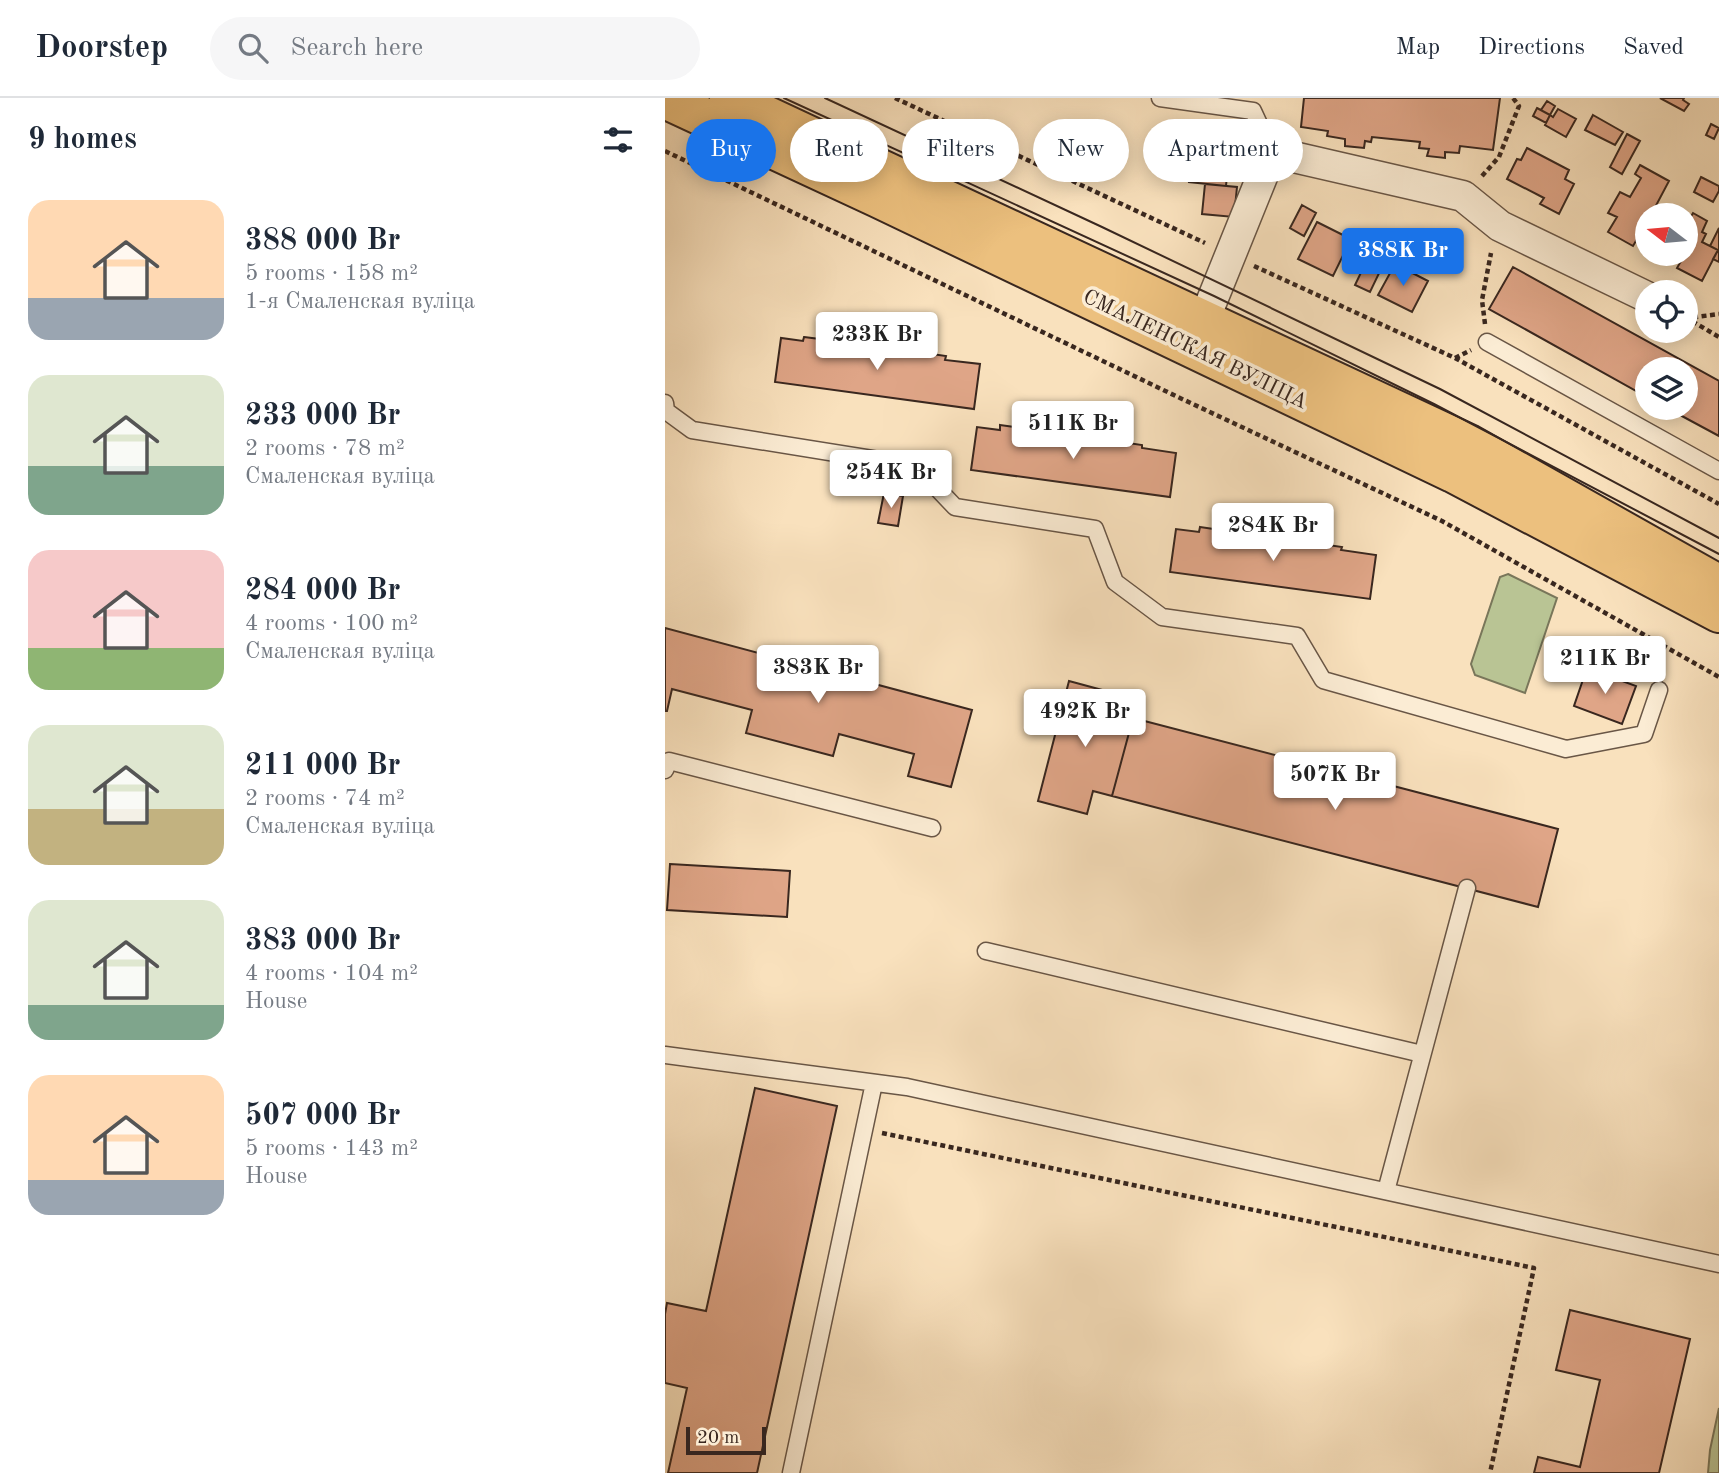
<!DOCTYPE html>
<html lang="en">
<head>
<meta charset="utf-8">
<style>
	:root { --surface:#fff; --page:#f6f6f7; --text:#1f2937; --muted:#747a83; --line:#e0e1e3; --accent:#1a73e8 }
	body { margin:0; font-family:"Old Standard TT",serif; background:var(--page); color:var(--text); height:100vh; display:flex; flex-direction:column; font-size:26px; white-space:nowrap }
	* { box-sizing:border-box; margin:0 }
	p { font-size:23px; color:var(--muted) }
	.icon { flex:none; width:38px; height:38px; fill:none; stroke:currentColor; stroke-width:2; stroke-linecap:round; stroke-linejoin:round }
	.map { position:relative; flex:1; overflow:hidden }
	.sheet { display:flex; flex-direction:column; background:var(--surface); width:665px }
	.sheet>* { flex:none }
	.guide { position:absolute; left:21px; top:21px; width:665px; height:63px; display:flex; gap:14px }
	.needle { width:46px; rotate:286deg }
	.fabs { position:absolute; left:970px; top:105px; display:grid; gap:14px }
	.fabs a { display:grid; place-items:center; width:63px; height:63px; border-radius:50%; background:var(--surface); box-shadow:0 4px 18px #0003; font-size:35px }
	.scale { position:absolute; left:21px; bottom:18px; width:80px; box-sizing:border-box; padding-left:7px; border:4px solid #39271f; border-top:0; font-size:19px; line-height:24px; white-space:nowrap; color:#39271f; -webkit-text-stroke:5px #fbecd4; paint-order:stroke }
	.price { position:absolute; translate:-50% -60px; padding:0 16px; border-radius:7px; background:#fff; color:#222; font-size:23px; line-height:46px; filter:drop-shadow(0 2px 4px #0008) }
	.price::after { content:''; position:absolute; left:50%; top:42px; width:21px; height:16px; margin-left:-10px; background:inherit; clip-path:polygon(0 0,100% 0,50% 100%) }
	.price.current { background:var(--accent); color:#fff }
	ul { padding:0; list-style:none }
	li { display:flex; align-items:center; gap:21px; height:175px; padding:0 28px }
	li span { display:grid; place-items:center; flex:none; width:196px; height:140px; border-radius:21px; color:#555 }
	li>.icon { margin-inline-start:auto }
	span .icon { width:84px; height:84px; fill:#fffc; stroke-width:1 }
	li b { font-size:30px }
	h2 { display:flex; justify-content:space-between; align-items:center; height:84px; padding:0 28px; font-size:30px }
	.tag { padding:0 24px; border-radius:32px; background:var(--surface); box-shadow:0 4px 18px #0003; font-size:24px; line-height:63px }
	.tag.current { background:var(--accent); color:#fff }
	header { display:flex; align-items:center; gap:42px; box-sizing:border-box; height:98px; padding:0 35px; background:var(--surface); border-bottom:2px solid var(--line) }
	header strong { font-size:33px }
	nav { display:flex; gap:38px; margin-inline-start:auto; font-size:24px }
	.search { width:490px; height:63px; background:var(--page); display:flex; align-items:center; gap:18px; box-sizing:border-box; padding:0 24px; border-radius:38px; color:var(--muted); font-size:26px }
	main { display:flex; flex:1; min-height:0 }
	.map>svg:first-child { display:block }
</style>
</head>
<body>
<header>
<strong>Doorstep</strong>
<div class="search"><svg class="icon" aria-label="search" viewBox="0 0 24 24"><circle cx="10" cy="10" r="6"/><path d="M15 15l6 6"/></svg>Search here</div>
<nav><a>Map</a><a>Directions</a><a>Saved</a></nav>
</header>
<main>
<section class="sheet">
<h2>9 homes<svg class="icon" aria-label="filters" viewBox="0 0 24 24"><path d="M4 7h16M4 17h16"/><circle cx="9" cy="7" r="2"/><circle cx="15" cy="17" r="2"/></svg></h2>
<ul>
<li><span style="background:linear-gradient(#ffd9b3 70%,#9aa5b1 0)"><svg class="icon" aria-label="home" viewBox="0 0 24 24"><path d="M3 11l9-7 9 7M6 9v11h12V9"/></svg></span><div><b>388 000 Br</b><p>5 rooms · 158 m²</p><p>1-я Смаленская вуліца</p></div></li>
<li><span style="background:linear-gradient(#dfe7d0 65%,#7fa58c 0)"><svg class="icon" aria-label="home" viewBox="0 0 24 24"><path d="M3 11l9-7 9 7M6 9v11h12V9"/></svg></span><div><b>233 000 Br</b><p>2 rooms · 78 m²</p><p>Смаленская вуліца</p></div></li>
<li><span style="background:linear-gradient(#f6c9c9 70%,#8fb573 0)"><svg class="icon" aria-label="home" viewBox="0 0 24 24"><path d="M3 11l9-7 9 7M6 9v11h12V9"/></svg></span><div><b>284 000 Br</b><p>4 rooms · 100 m²</p><p>Смаленская вуліца</p></div></li>
<li><span style="background:linear-gradient(#dfe7d0 60%,#c2b280 0)"><svg class="icon" aria-label="home" viewBox="0 0 24 24"><path d="M3 11l9-7 9 7M6 9v11h12V9"/></svg></span><div><b>211 000 Br</b><p>2 rooms · 74 m²</p><p>Смаленская вуліца</p></div></li>
<li><span style="background:linear-gradient(#dfe7d0 75%,#7fa58c 0)"><svg class="icon" aria-label="home" viewBox="0 0 24 24"><path d="M3 11l9-7 9 7M6 9v11h12V9"/></svg></span><div><b>383 000 Br</b><p>4 rooms · 104 m²</p><p>House</p></div></li>
<li><span style="background:linear-gradient(#ffd9b3 75%,#9aa5b1 0)"><svg class="icon" aria-label="home" viewBox="0 0 24 24"><path d="M3 11l9-7 9 7M6 9v11h12V9"/></svg></span><div><b>507 000 Br</b><p>5 rooms · 143 m²</p><p>House</p></div></li>
</ul>
</section>
<div class="map">
<svg width="1054" height="1375" viewBox="0 0 1054 1375">
	<rect width="100%" height="100%" fill="#f9e1bd"/>
	<filter id="stains"><feTurbulence type="fractalNoise" baseFrequency=".00286" numOctaves="4"/><feColorMatrix values="0 0 0 0 .2 0 0 0 0 .09 0 0 0 0 .02 0 0 0 .5 -.17"/></filter>
	<radialGradient id="worn" r=".72"><stop offset=".6" stop-color="#630" stop-opacity="0"/><stop offset="1" stop-color="#630" stop-opacity=".3"/></radialGradient>
	<path fill="#b9c494" stroke="#79765a" stroke-width="2" d="M 843,476 L 892,500 L 860,595 L 810,577 L 806,566 L 835,479 Z
		M 1054,1310 L 1054,1375 L 1043,1375 L 1045,1352 Z"/>
	<path fill="#dfa587" stroke="#39271f" stroke-width="2" d="M 639,0 L 835,0 L 828,52 L 795,48 L 794,55 L 780,54 L 780,60 L 762,58 L 764,51 L 754,50 L 755,44 L 707,39 L 706,44 L 700,43 L 699,50 L 680,48 L 680,41 L 662,38 L 663,33 L 636,29 Z
		M 995,0 L 1019,0 L 1018,2 L 1024,6 L 1019,13 Z
		M 882,3 L 890,8 L 885,17 L 876,12 Z
		M 872,10 L 885,17 L 881,25 L 868,18 Z
		M 893,11 L 911,21 L 901,39 L 880,27 L 885,17 L 888,19 Z
		M 928,17 L 958,34 L 950,47 L 920,32 Z
		M 1046,26 L 1054,30 L 1049,41 L 1041,37 Z
		M 529,32 L 566,36 L 561,88 L 524,84 Z
		M 962,36 L 975,43 L 957,76 L 945,69 Z
		M 862,50 L 904,72 L 900,81 L 909,86 L 894,116 L 875,106 L 879,100 L 842,81 L 852,61 L 856,62 Z
		M 975,67 L 1004,83 L 986,117 L 982,117 L 982,124 L 968,148 L 943,134 L 952,119 L 943,115 L 955,94 L 965,99 L 976,80 L 970,76 Z
		M 1036,79 L 1054,88 L 1054,93 L 1048,104 L 1029,94 Z
		M 540,86 L 572,89 L 569,119 L 537,116 Z
		M 637,107 L 651,115 L 639,138 L 625,130 Z
		M 1028,115 L 1042,123 L 1037,134 L 1041,136 L 1037,144 L 1053,152 L 1037,183 L 1012,170 L 1016,163 L 1011,161 L 1013,156 L 1020,156 L 1020,129 Z
		M 652,124 L 686,141 L 668,178 L 633,161 Z
		M 1054,130 L 1054,164 L 1048,161 L 1053,152 L 1045,148 Z
		M 702,162 L 717,169 L 705,194 L 690,187 Z
		M 730,166 L 763,183 L 747,214 L 713,197 Z
		M 848,169 L 1054,283 L 1054,338 L 1002,310 L 1020,310 L 1020,271 L 982,271 L 982,299 L 824,211 Z
		M 139,239 L 194,246 L 194,251 L 239,257 L 239,252 L 281,258 L 280,262 L 315,266 L 309,311 L 110,284 L 116,240 L 138,243 Z
		M 335,327 L 391,335 L 390,340 L 435,346 L 436,341 L 477,347 L 477,350 L 511,355 L 505,399 L 306,372 L 312,329 L 335,332 Z
		M 219,395 L 238,398 L 233,428 L 213,425 Z
		M 535,429 L 590,437 L 590,442 L 635,448 L 635,443 L 677,449 L 676,452 L 711,457 L 705,501 L 505,474 L 511,431 L 534,434 Z
		M 0,530 L 307,612 L 286,689 L 243,678 L 249,656 L 174,636 L 168,658 L 81,635 L 87,612 L 7,591 L 2,613 L 0,613 Z
		M 922,570 L 971,588 L 957,626 L 909,608 Z
		M 404,583 L 452,596 L 447,615 L 468,620 L 447,698 L 428,693 L 422,716 L 373,703 Z
		M 468,620 L 893,731 L 873,809 L 447,698 Z
		M 5,766 L 125,773 L 122,819 L 2,812 Z
		M 90,990 L 172,1008 L 92,1375 L 3,1375 L 22,1290 L 0,1285 L 0,1216 L 2,1205 L 41,1213 Z
		M 905,1212 L 1025,1241 L 994,1375 L 869,1375 L 873,1359 L 915,1369 L 935,1282 L 891,1272 Z"/>
	<g fill="none" stroke-linecap="round" stroke-linejoin="round">
		<defs>
			<path id="service" d="M 495,0 L 588,13 L 607,54
				M 822,244 L 1054,373
				M 0,305 L 1,313 L 27,332 L 251,368 L 290,409 L 430,431 L 450,484 L 497,519 L 632,538 L 658,582 L 901,651 L 979,636 L 994,592
				M 0,672 L 4,663 L 267,730
				M 321,853 L 757,956
				M 0,957 L 242,989 L 1054,1166
				M 721,1093 L 802,790
				M 126,1375 L 209,985"/>
			<path id="minor" d="M 531,242 L 607,54 L 798,98 L 835,128 L 982,199"/>
			<path id="primary" d="M 64,0 L 804,346 L 1046,482
				M 0,1 L 213,100 L 788,375 L 1054,515"/>
		</defs>
		<use href="#service" stroke="#695646" stroke-width="19"/>
		<use href="#minor" stroke="#695646" stroke-width="33"/>
		<use href="#primary" stroke="#39271f" stroke-width="42"/>
		<path stroke="#39271f" stroke-width="4.5" stroke-dasharray="5 3.5" stroke-linecap="butt" d="M 230,0 L 540,145
			M 0,53 L 515,300 L 777,423 L 1054,579
			M 817,78 L 834,59 L 854,8 L 848,0
			M 589,168 L 790,260 L 1054,406
			M 1020,216 L 1031,219 L 1054,216
			M 1020,219 L 1054,239
			M 820,226 L 817,202 L 826,155
			M 790,260 L 806,252
			M 217,1035 L 869,1170 L 825,1375"/>
		<use href="#service" stroke="#fbecd4" stroke-width="16"/>
		<use href="#minor" stroke="#fbecd4" stroke-width="30"/>
		<use href="#primary" stroke="#ecc07e" stroke-width="38"/>
		<path stroke="#39271f" stroke-width="2" d="M 119,0 L 549,198 L 769,306 L 1054,456
			M 160,0 L 437,129 L 775,291 L 1054,440"/>
	</g>
	<g text-anchor="middle" dominant-baseline="central" stroke-width="7" stroke-linejoin="round" paint-order="stroke">
		<g font-size="21" fill="#39271f" stroke="#fbecd4">
			<text transform="translate(530 252) rotate(26)">СМАЛЕНСКАЯ ВУЛІЦА</text>
		</g>
	</g>
	<rect width="100%" height="100%" filter="url(#stains)"/>
	<rect width="100%" height="100%" fill="url(#worn)"/>
</svg>
<div class="fabs">
<a><svg class="needle" viewBox="-14 -14 28 28"><path d="M0-13l5 13h-10z" fill="#e53935"/><path d="M0 13l5-13h-10z" fill="#747a83"/></svg></a>
<a><svg class="icon" aria-label="locate" viewBox="0 0 24 24"><circle cx="12" cy="12" r="6"/><path d="M12 2v4M12 18v4M2 12h4M18 12h4"/></svg></a>
<a><svg class="icon" aria-label="layers" viewBox="0 0 24 24"><path d="M12 4l9 5-9 5-9-5zM3 14l9 5 9-5"/></svg></a>
</div>
<div class="scale">20 m</div>
<b class="price current" style="left:738px;top:190px">388K Br</b>
<b class="price" style="left:212px;top:274px">233K Br</b>
<b class="price" style="left:408px;top:363px">511K Br</b>
<b class="price" style="left:226px;top:412px">254K Br</b>
<b class="price" style="left:608px;top:465px">284K Br</b>
<b class="price" style="left:940px;top:598px">211K Br</b>
<b class="price" style="left:153px;top:607px">383K Br</b>
<b class="price" style="left:420px;top:651px">492K Br</b>
<b class="price" style="left:670px;top:714px">507K Br</b>
<div class="guide">
<a class="tag current">Buy</a>
<a class="tag">Rent</a>
<a class="tag">Filters</a>
<a class="tag">New</a>
<a class="tag">Apartment</a>
</div>
</div>
</main>
</body>
</html>
